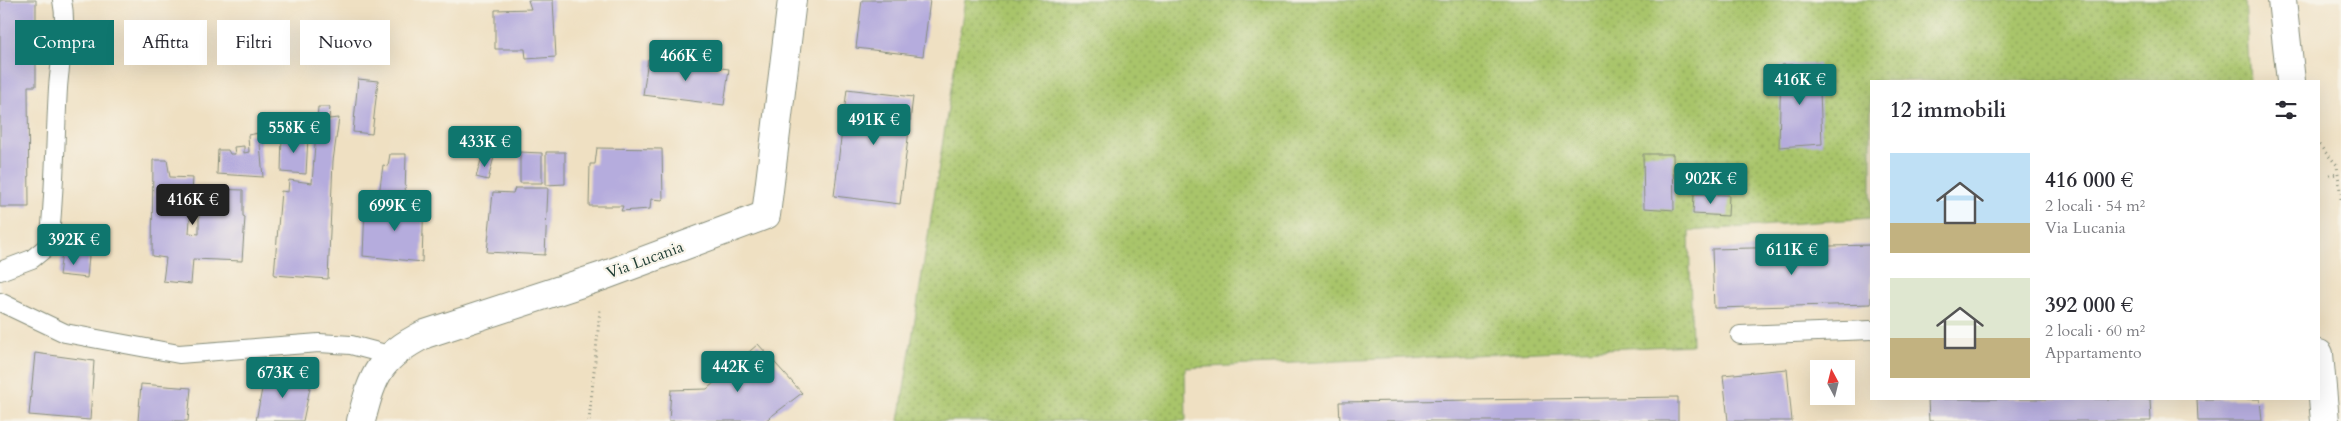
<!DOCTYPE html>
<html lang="it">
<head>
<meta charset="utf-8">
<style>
	:root { --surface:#fff; --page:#f7f7f7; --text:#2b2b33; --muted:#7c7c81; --accent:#0f766e }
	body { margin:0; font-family:Cardo,serif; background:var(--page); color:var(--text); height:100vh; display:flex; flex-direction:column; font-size:19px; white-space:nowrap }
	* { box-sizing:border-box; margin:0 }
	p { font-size:16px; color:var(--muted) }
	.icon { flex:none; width:28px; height:28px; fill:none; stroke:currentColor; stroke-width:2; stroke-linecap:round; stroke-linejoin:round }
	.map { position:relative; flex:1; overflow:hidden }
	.drawer { position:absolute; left:1870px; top:80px; width:450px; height:320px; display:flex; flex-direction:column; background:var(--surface); border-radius:0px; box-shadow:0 5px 20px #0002 }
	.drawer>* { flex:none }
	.hud { position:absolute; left:15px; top:20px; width:475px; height:45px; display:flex; gap:10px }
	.needle { width:32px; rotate:353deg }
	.tools { position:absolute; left:1810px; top:360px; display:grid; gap:10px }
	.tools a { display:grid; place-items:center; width:45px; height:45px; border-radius:0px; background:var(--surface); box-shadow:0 5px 20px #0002; font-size:25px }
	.price { position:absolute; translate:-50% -42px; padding:0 11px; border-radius:5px; background:var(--accent); color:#fff; font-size:16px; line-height:32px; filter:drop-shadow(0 1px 2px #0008) }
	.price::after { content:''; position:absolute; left:50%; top:30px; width:15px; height:11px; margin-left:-8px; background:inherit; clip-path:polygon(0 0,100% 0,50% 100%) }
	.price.selected { background:#222; color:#fff }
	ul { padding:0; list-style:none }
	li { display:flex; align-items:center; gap:15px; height:125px; padding:0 20px }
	li span { display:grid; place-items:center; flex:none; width:140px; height:100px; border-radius:0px; color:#555 }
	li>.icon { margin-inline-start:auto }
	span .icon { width:60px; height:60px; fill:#fffc; stroke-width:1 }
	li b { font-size:21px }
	h2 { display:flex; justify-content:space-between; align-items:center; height:60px; padding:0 20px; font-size:21px }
	.chip { padding:0 18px; border-radius:0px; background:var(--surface); box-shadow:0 5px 20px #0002; font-size:18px; line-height:45px }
	.chip.selected { background:var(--accent); color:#fff }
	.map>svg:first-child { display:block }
</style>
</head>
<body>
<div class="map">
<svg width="2341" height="421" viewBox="0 0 2341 421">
	<defs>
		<pattern id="park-dots" width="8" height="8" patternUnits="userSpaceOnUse" patternTransform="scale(1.25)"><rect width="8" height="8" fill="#a9c56b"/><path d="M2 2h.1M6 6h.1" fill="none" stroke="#89a159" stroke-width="1.8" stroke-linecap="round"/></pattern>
	</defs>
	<rect width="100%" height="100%" fill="#f7f3e8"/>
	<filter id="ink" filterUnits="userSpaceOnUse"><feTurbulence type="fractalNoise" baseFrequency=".02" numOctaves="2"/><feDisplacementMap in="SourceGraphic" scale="10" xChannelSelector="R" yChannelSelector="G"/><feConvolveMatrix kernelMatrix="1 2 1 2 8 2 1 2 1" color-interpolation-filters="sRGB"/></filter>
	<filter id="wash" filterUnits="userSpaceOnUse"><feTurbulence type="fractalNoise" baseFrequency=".0096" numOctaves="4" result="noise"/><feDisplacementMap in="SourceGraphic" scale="20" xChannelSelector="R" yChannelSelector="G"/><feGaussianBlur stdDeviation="1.12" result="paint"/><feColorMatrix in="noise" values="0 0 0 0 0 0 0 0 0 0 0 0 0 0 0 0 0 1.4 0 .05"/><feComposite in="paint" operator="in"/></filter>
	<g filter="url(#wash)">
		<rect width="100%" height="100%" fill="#efe0c2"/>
		<path fill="url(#park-dots)" stroke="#648150" d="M 965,0 L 2245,0 L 2250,81 L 1871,81 L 1871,218 L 1689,231 L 1692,345 L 1185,368 L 1186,421 L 899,421 Z"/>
		<g id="blocks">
			<path fill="#b5acdd" d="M 0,0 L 36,0 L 36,86 L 28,86 L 29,207 L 0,207 Z
				M 528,0 L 553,0 L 556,57 L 526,59 L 525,49 L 495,49 L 495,10 L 531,9 Z
				M 862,0 L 930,0 L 923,56 L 856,48 Z
				M 648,59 L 729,69 L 724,105 L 643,95 Z
				M 1819,64 L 1822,144 L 1779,147 L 1781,65 Z
				M 358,79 L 378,81 L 372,134 L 353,132 Z
				M 847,89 L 913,97 L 900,204 L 834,196 Z
				M 318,107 L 330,107 L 329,119 L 339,118 L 333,161 L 328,279 L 274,275 L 281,191 L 288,192 L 289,180 L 312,183 Z
				M 259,133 L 263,177 L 217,174 L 218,150 L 228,150 L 230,154 L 235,154 L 234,147 L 244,146 L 244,153 L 249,152 L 248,135 Z
				M 282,135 L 308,137 L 306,174 L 281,172 Z
				M 597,148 L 662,149 L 663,200 L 651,199 L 650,209 L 621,211 L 623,206 L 589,206 L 590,164 L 595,164 Z
				M 520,152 L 542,153 L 542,183 L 520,183 Z
				M 546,152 L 565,152 L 565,184 L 546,185 Z
				M 390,154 L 406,154 L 405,199 L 379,195 L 383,165 L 388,166 Z
				M 1643,154 L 1673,154 L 1674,210 L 1644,208 Z
				M 482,157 L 494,157 L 488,180 L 476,177 Z
				M 153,160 L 167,160 L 170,177 L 193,178 L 189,233 L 199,234 L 199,211 L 213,213 L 215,189 L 243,190 L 243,216 L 245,217 L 242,261 L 193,259 L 191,284 L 163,281 L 166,258 L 152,256 Z
				M 515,188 L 548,188 L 545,255 L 487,252 L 493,192 L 513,193 Z
				M 1694,194 L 1729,195 L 1728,216 L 1693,214 Z
				M 410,195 L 424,195 L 422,262 L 363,256 L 365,205 L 410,210 Z
				M 1871,245 L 1871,304 L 1714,308 L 1712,249 Z
				M 62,253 L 89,256 L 87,278 L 59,275 Z
				M 758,344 L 802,393 L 765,421 L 669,421 L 671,390 L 707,389 Z
				M 35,353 L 94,361 L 90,420 L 29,415 Z
				M 1787,369 L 1792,421 L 1728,421 L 1723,375 Z
				M 265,373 L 311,383 L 303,421 L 256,421 Z
				M 141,384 L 191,388 L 188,421 L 138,421 Z
				M 1678,397 L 1678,421 L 1340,421 L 1339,402 Z
				M 1928,399 L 2150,399 L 2151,421 L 1929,421 Z
				M 2197,399 L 2260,399 L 2262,421 L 2198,421 Z"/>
		</g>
	</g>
	<g filter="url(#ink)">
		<use href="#blocks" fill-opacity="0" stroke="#878e7b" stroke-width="1"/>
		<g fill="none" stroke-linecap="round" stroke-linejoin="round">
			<defs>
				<path id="lane" d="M 0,271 L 32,259 L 49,245 C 55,193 55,140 58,88 C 60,58 68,29 62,0
					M 0,302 L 65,333 L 179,354 L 319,343 L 351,345 L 389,355
					M 1740,335 L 1871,330"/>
				<path id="street" d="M 2282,0 L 2291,81
					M 2319,354 L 2325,421
					M 361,421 C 373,373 380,357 425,334 L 603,276 L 766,215 L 792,0"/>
			</defs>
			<use href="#lane" stroke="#878e7b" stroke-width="20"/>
			<use href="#street" stroke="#878e7b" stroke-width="30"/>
			<path stroke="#878e7b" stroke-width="3" stroke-dasharray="1 4" stroke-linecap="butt" d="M 2319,145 L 2337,165 L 2341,199
				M 2329,175 L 2338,174
				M 589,421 L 600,310"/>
			<use href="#lane" stroke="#fff" stroke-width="18"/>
			<use href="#street" stroke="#fff" stroke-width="28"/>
		</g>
	</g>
	<g text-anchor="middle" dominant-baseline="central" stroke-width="4.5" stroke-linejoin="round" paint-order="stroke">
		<g font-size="16" fill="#1f3d34" stroke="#f7f3e8">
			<text transform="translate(645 260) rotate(-20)">Via Lucania</text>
		</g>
	</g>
</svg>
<div class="tools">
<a><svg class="needle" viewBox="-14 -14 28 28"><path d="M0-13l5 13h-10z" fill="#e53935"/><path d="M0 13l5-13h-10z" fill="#7c7c81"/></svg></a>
</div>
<b class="price" style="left:686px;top:82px">466K €</b>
<b class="price" style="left:1800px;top:106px">416K €</b>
<b class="price" style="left:874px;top:146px">491K €</b>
<b class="price" style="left:294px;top:154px">558K €</b>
<b class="price" style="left:485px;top:168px">433K €</b>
<b class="price" style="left:1711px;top:205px">902K €</b>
<b class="price selected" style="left:193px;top:226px">416K €</b>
<b class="price" style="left:395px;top:232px">699K €</b>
<b class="price" style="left:74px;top:266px">392K €</b>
<b class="price" style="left:1792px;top:276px">611K €</b>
<b class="price" style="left:738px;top:393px">442K €</b>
<b class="price" style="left:283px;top:399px">673K €</b>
<div class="hud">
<a class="chip selected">Compra</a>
<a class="chip">Affitta</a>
<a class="chip">Filtri</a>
<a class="chip">Nuovo</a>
</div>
<section class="drawer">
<h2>12 immobili<svg class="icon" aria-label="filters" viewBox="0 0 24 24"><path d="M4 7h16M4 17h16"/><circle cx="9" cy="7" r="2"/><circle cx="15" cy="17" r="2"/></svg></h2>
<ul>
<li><span style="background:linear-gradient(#bfe0f5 70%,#c2b280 0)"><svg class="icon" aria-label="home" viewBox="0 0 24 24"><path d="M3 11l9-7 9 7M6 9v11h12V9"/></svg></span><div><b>416 000 €</b><p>2 locali · 54 m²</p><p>Via Lucania</p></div></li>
<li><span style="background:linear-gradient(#dfe7d0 60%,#c2b280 0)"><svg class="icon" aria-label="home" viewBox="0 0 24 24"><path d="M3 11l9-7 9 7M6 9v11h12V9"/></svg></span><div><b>392 000 €</b><p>2 locali · 60 m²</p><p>Appartamento</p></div></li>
</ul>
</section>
</div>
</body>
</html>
